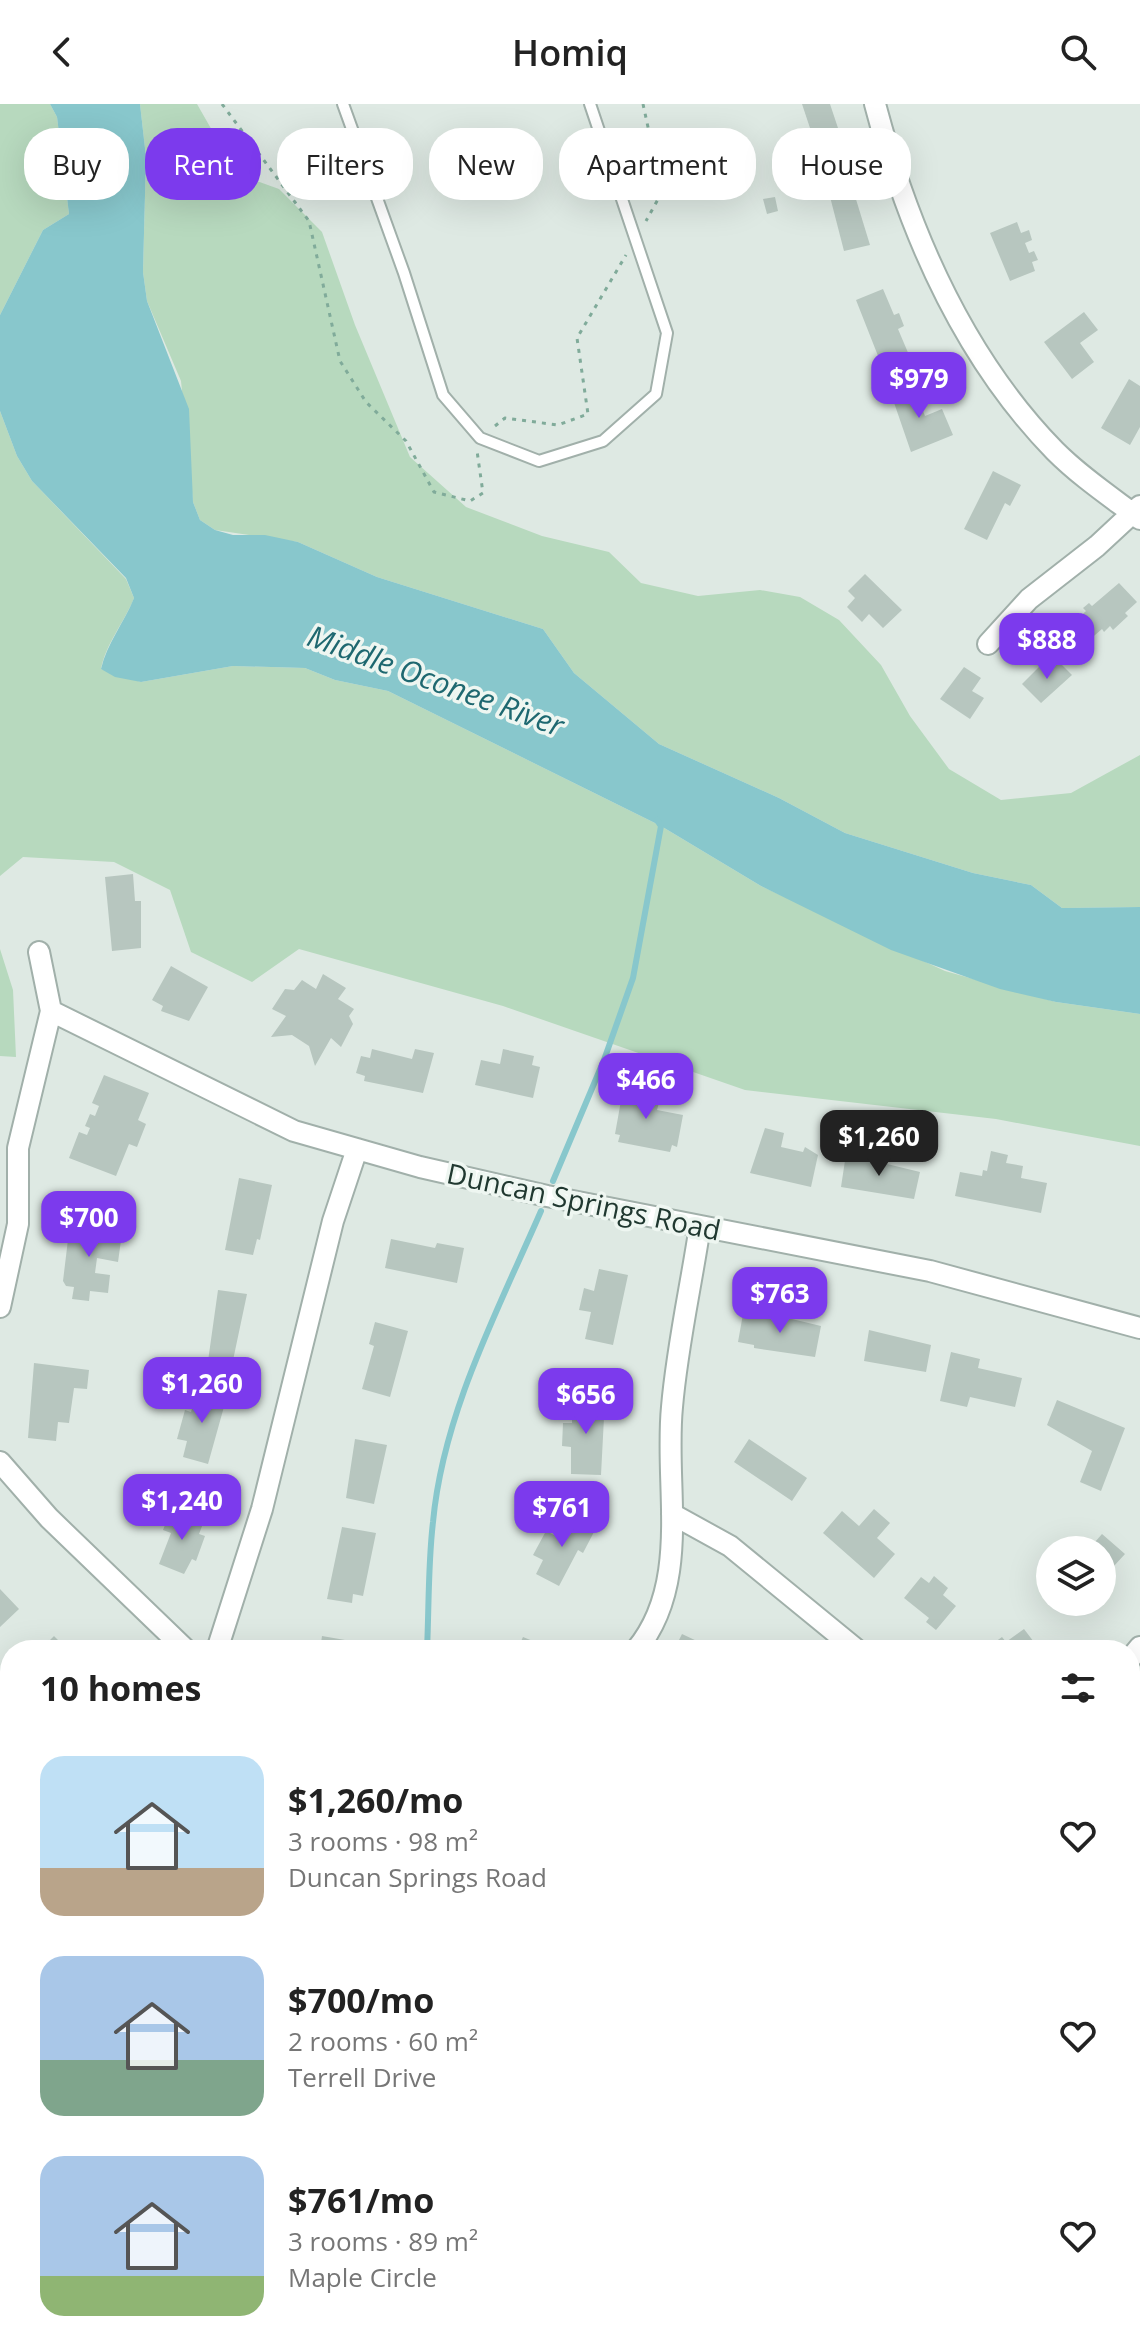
<!DOCTYPE html>
<html lang="en">
<head>
<meta charset="utf-8">
<style>
	:root { --surface:#fff; --page:#f2f2f2; --text:#222; --muted:#767676; --accent:#7c3aed }
	body { margin:0; font-family:"Open Sans",sans-serif; background:var(--page); color:var(--text); height:100vh; display:flex; flex-direction:column; font-size:30px; white-space:nowrap }
	* { box-sizing:border-box; margin:0 }
	p { font-size:26px; color:var(--muted) }
	.icon { flex:none; width:44px; height:44px; fill:none; stroke:currentColor; stroke-width:2; stroke-linecap:round; stroke-linejoin:round }
	.map { position:relative; flex:1; overflow:hidden }
	.drawer { position:absolute; left:0px; top:1536px; width:1140px; height:712px; display:flex; flex-direction:column; background:var(--surface); border-radius:32px 32px 0 0; box-shadow:0 8px 32px #0002 }
	.drawer>* { flex:none }
	.top-card { position:absolute; left:24px; top:24px; width:1092px; height:72px; display:flex; gap:16px }
	.controls { position:absolute; left:1036px; top:1432px; display:grid; gap:16px }
	.controls a { display:grid; place-items:center; width:80px; height:80px; border-radius:50%; background:var(--surface); box-shadow:0 8px 32px #0002; font-size:40px }
	.price { position:absolute; translate:-50% -68px; padding:0 18px; border-radius:16px; background:var(--accent); color:#fff; font-size:26px; line-height:52px; filter:drop-shadow(0 2px 4px #0008) }
	.price::after { content:''; position:absolute; left:50%; top:48px; width:24px; height:18px; margin-left:-12px; background:inherit; clip-path:polygon(0 0,100% 0,50% 100%) }
	.price.selected { background:#222; color:#fff }
	ul { padding:0; list-style:none }
	li { display:flex; align-items:center; gap:24px; height:200px; padding:0 40px }
	li span { display:grid; place-items:center; flex:none; width:224px; height:160px; border-radius:24px; color:#555 }
	li>.icon { margin-inline-start:auto }
	span .icon { width:96px; height:96px; fill:#fffc; stroke-width:1 }
	li b { font-size:34px }
	h2 { display:flex; justify-content:space-between; align-items:center; height:96px; padding:0 40px; font-size:34px }
	.chip { padding:0 28px; border-radius:32px; background:var(--surface); box-shadow:0 8px 32px #0002; font-size:28px; line-height:72px }
	.chip.selected { background:var(--accent); color:#fff }
	header { display:flex; justify-content:space-between; align-items:center; height:104px; padding:0 40px; background:var(--surface); font-size:36px; font-weight:600 }
	.map>svg:first-child { display:block }
</style>
</head>
<body>
<header><svg class="icon" aria-label="back" viewBox="0 0 24 24"><path d="M15 5l-7 7 7 7"/></svg>Homiq<svg class="icon" aria-label="search" viewBox="0 0 24 24"><circle cx="10" cy="10" r="6"/><path d="M15 15l6 6"/></svg></header>
<div class="map">
<svg width="1140" height="2248" viewBox="0 0 1140 2248">
	<rect width="100%" height="100%" fill="#dee9e3"/>
	<path fill="#b7d9be" d="M 0,0 L 50,0 L 57,13 L 69,110 L 43,126 L 0,211 Z
		M 140,0 L 197,0 L 237,70 L 279,85 L 322,128 L 355,221 L 410,353 L 466,403 L 542,432 L 609,448 L 641,479 L 698,492 L 760,486 L 800,493 L 839,516 L 881,561 L 910,612 L 949,665 L 1001,696 L 1071,689 L 1140,651 L 1140,803 L 1062,804 L 1031,781 L 973,769 L 845,729 L 779,694 L 659,640 L 574,569 L 543,525 L 377,473 L 298,438 L 215,426 L 200,416 L 193,398 L 181,277 L 147,197 L 143,168 L 146,53 Z
		M 0,307 L 17,352 L 32,377 L 126,475 L 134,494 C 124,519 106,539 101,565 L 141,578 L 233,562 L 305,564 L 335,576 L 388,587 L 661,722 L 761,782 L 945,867 L 1056,898 L 1140,910 L 1140,1042 L 996,1015 L 745,986 L 503,902 L 299,845 L 252,878 L 191,848 L 170,786 L 114,758 L 23,753 L 0,772 Z
		M 0,845 L 13,886 L 16,953 L 0,952 Z"/>
	<path fill="#88c7cc" d="M 50,0 L 140,0 L 146,53 L 143,168 L 147,197 L 189,305 L 193,398 L 200,416 L 215,426 L 233,431 L 265,431 L 298,438 L 377,473 L 543,525 L 574,569 L 659,640 L 779,694 L 845,729 L 973,769 L 1031,781 L 1062,804 L 1140,803 L 1140,910 L 1056,898 L 1000,885 L 891,846 L 761,782 L 661,722 L 388,587 L 335,576 L 305,564 L 233,562 L 141,578 L 115,573 L 101,565 C 107,539 124,519 134,494 L 126,474 L 32,377 L 17,352 L 0,307 L 0,211 L 43,126 L 69,110 L 57,13 Z
		M 342,2238 L 470,2238 L 461,2248 L 339,2248 Z"/>
	<g fill="none" stroke-linecap="round" stroke-linejoin="round">
		<path stroke="#88c7cc" stroke-width="6" d="M 553,1077 L 604,956 L 633,874 L 661,722 L 657,716
			M 427,1546 C 429,1503 428,1460 433,1418 C 443,1309 498,1206 541,1107"/>
	</g>
	<path fill="#b7c6bf" d="M 802,0 L 830,0 L 838,24 L 813,33 Z
		M 851,79 L 870,141 L 844,147 L 828,85 Z
		M 775,93 L 778,107 L 767,110 L 763,95 Z
		M 1017,118 L 1021,129 L 1029,126 L 1032,136 L 1025,139 L 1029,149 L 1034,147 L 1038,156 L 1032,158 L 1035,167 L 1010,177 L 990,129 Z
		M 883,185 L 894,211 L 899,209 L 904,222 L 898,225 L 909,251 L 882,262 L 856,196 Z
		M 1084,208 L 1098,226 L 1080,239 L 1094,258 L 1072,275 L 1044,238 Z
		M 1129,275 L 1140,282 L 1140,323 L 1130,341 L 1101,324 Z
		M 912,279 L 925,312 L 942,305 L 953,331 L 911,348 L 890,287 Z
		M 993,367 L 1021,381 L 1010,402 L 1005,399 L 987,436 L 964,425 Z
		M 865,470 L 902,506 L 883,524 L 869,510 L 862,518 L 847,503 L 855,494 L 848,487 Z
		M 1119,479 L 1137,498 L 1125,509 L 1128,512 L 1113,526 L 1110,522 L 1104,528 L 1102,525 L 1088,537 L 1073,519 L 1086,507 L 1083,504 L 1089,499 L 1092,502 Z
		M 1056,555 L 1072,571 L 1041,599 L 1022,580 L 1040,562 L 1045,566 Z
		M 964,563 L 981,574 L 972,587 L 984,594 L 970,615 L 940,595 Z
		M 133,770 L 135,797 L 141,797 L 141,844 L 112,847 L 105,773 Z
		M 171,862 L 208,883 L 189,917 L 161,907 L 163,902 L 152,896 Z
		M 323,870 L 346,884 L 338,895 L 354,905 L 349,912 L 353,920 L 341,943 L 331,934 L 315,962 L 309,942 L 292,931 L 271,933 L 286,912 L 272,905 L 285,885 L 294,886 L 302,876 L 316,885 Z
		M 372,945 L 412,955 L 415,945 L 434,949 L 423,989 L 364,977 L 365,972 L 356,969 L 361,952 L 370,954 Z
		M 503,945 L 534,952 L 532,961 L 540,963 L 533,994 L 475,981 L 481,956 L 500,960 Z
		M 104,971 L 149,989 L 138,1016 L 146,1020 L 137,1043 L 129,1040 L 116,1072 L 69,1054 L 79,1028 L 87,1031 L 90,1024 L 85,1022 L 90,1010 L 95,1012 L 99,1002 L 92,999 Z
		M 624,980 L 650,985 L 648,993 L 660,995 L 657,1006 L 683,1011 L 677,1043 L 672,1041 L 670,1048 L 618,1038 L 620,1031 L 615,1030 Z
		M 765,1024 L 784,1029 L 781,1043 L 803,1048 L 805,1043 L 818,1051 L 811,1083 L 750,1069 Z
		M 991,1047 L 1008,1051 L 1006,1059 L 1023,1062 L 1021,1074 L 1047,1079 L 1041,1109 L 955,1092 L 960,1068 L 982,1072 L 983,1066 L 987,1067 Z
		M 846,1050 L 920,1068 L 914,1095 L 841,1083 Z
		M 239,1074 L 272,1081 L 260,1136 L 257,1135 L 253,1151 L 225,1146 Z
		M 70,1119 L 122,1129 L 118,1158 L 97,1154 L 95,1169 L 110,1171 L 108,1189 L 90,1187 L 89,1197 L 72,1195 L 74,1183 L 66,1182 L 63,1177 Z
		M 391,1135 L 435,1144 L 437,1139 L 464,1144 L 457,1179 L 385,1164 Z
		M 599,1165 L 628,1171 L 613,1241 L 585,1235 L 591,1208 L 579,1206 L 584,1184 L 594,1187 Z
		M 218,1186 L 247,1190 L 232,1261 L 208,1257 Z
		M 743,1210 L 760,1213 L 771,1210 L 821,1222 L 815,1253 L 754,1244 L 754,1241 L 738,1238 Z
		M 375,1218 L 408,1227 L 390,1293 L 362,1285 L 374,1242 L 369,1240 Z
		M 869,1226 L 931,1241 L 926,1268 L 864,1257 Z
		M 951,1248 L 980,1255 L 978,1264 L 1022,1274 L 1015,1303 L 970,1293 L 967,1303 L 940,1297 Z
		M 34,1259 L 89,1266 L 87,1285 L 74,1284 L 69,1319 L 58,1318 L 56,1337 L 28,1334 Z
		M 198,1284 L 227,1292 L 208,1360 L 183,1353 L 187,1337 L 177,1335 L 185,1306 L 191,1308 Z
		M 572,1294 L 605,1294 L 601,1371 L 571,1370 L 571,1343 L 562,1342 L 563,1319 L 572,1319 Z
		M 1057,1296 L 1125,1324 L 1101,1387 L 1080,1378 L 1092,1347 L 1047,1321 Z
		M 355,1335 L 387,1341 L 374,1400 L 346,1394 Z
		M 749,1335 L 807,1374 L 792,1397 L 734,1358 Z
		M 874,1405 L 890,1419 L 877,1434 L 895,1450 L 874,1474 L 823,1429 L 842,1407 L 859,1422 Z
		M 181,1407 L 204,1417 L 199,1430 L 205,1432 L 196,1457 L 192,1455 L 184,1470 L 159,1460 L 171,1429 L 163,1426 L 169,1411 L 178,1415 Z
		M 567,1411 L 595,1426 L 583,1449 L 578,1446 L 559,1482 L 536,1470 L 543,1456 L 533,1451 L 546,1427 L 556,1432 Z
		M 342,1423 L 376,1429 L 363,1492 L 353,1490 L 352,1499 L 327,1495 Z
		M 1102,1430 L 1125,1450 L 1102,1475 L 1102,1446 L 1088,1446 Z
		M 934,1472 L 948,1484 L 943,1491 L 956,1502 L 936,1526 L 926,1518 L 929,1514 L 904,1494 L 921,1473 L 929,1479 Z
		M 0,1485 L 19,1505 L 0,1523 Z
		M 1024,1525 L 1040,1546 L 984,1546 L 1002,1533 L 1006,1538 Z
		M 682,1530 L 716,1546 L 674,1546 Z
		M 54,1532 L 68,1546 L 40,1546 Z
		M 322,1532 L 345,1536 L 342,1546 L 320,1546 Z
		M 523,1533 L 555,1546 L 517,1546 Z
		M 0,1743 L 10,1751 L 10,1783 L 0,1775 Z
		M 10,1982 L 10,2037 L 6,2032 L 0,2033 L 0,1989 Z
		M 21,2238 L 84,2238 L 85,2248 L 30,2248 L 22,2246 Z
		M 232,2238 L 274,2238 L 275,2248 L 233,2248 Z
		M 897,2238 L 940,2238 L 933,2248 L 896,2248 L 892,2245 Z"/>
	<g fill="none" stroke-linecap="round" stroke-linejoin="round">
		<defs>
			<path id="service" d="M 343,0 L 404,169 L 443,291 L 480,334 L 539,357 L 603,337 L 656,290 L 667,229 L 590,0"/>
			<path id="minor" d="M 875,0 C 908,125 963,253 1055,347 C 1081,373 1111,393 1140,415
				M 988,540 L 1029,495 L 1097,442 L 1140,402
				M 51,907 L 294,1027 L 420,1063 L 547,1092 L 930,1167 L 1140,1224
				M 0,1203 L 18,1120 L 18,1044 L 51,907 L 39,848
				M 0,1358 L 49,1414 L 186,1546
				M 672,1410 L 730,1442 L 857,1546
				M 217,1546 L 262,1405 L 333,1117 L 357,1045
				M 636,1546 C 692,1479 664,1382 672,1303 C 677,1243 691,1182 700,1122
				M 1130,1555 L 1140,1543
				M 0,1888 L 10,1904
				M 0,1936 L 10,1926
				M 1130,2119 L 1140,2105
				M 1130,2161 L 1134,2175
				M 631,2238 L 641,2248
				M 149,2248 L 149,2238
				M 539,2248 L 549,2238
				M 1072,2248 L 1081,2238"/>
		</defs>
		<use href="#service" stroke="#a1b0aa" stroke-width="14"/>
		<use href="#minor" stroke="#a1b0aa" stroke-width="24"/>
		<path stroke="#80ab9a" stroke-width="3" stroke-dasharray="4 6" stroke-linecap="butt" d="M 222,0 L 309,117 L 340,257 L 366,298 L 406,337 L 434,388 L 470,397 L 483,389 L 477,347
			M 643,0 L 662,88 L 646,117
			M 495,322 L 505,314 L 558,321 L 588,310 L 577,234 L 626,151"/>
		<use href="#service" stroke="#fff" stroke-width="10"/>
		<use href="#minor" stroke="#fff" stroke-width="20"/>
	</g>
	<g text-anchor="middle" dominant-baseline="central" stroke-width="7" stroke-linejoin="round" paint-order="stroke">
		<g font-size="28" fill="#203830" stroke="#eef6f1">
			<text transform="translate(584 1097) rotate(12)">Duncan Springs Road</text>
		</g>
		<g font-size="30" font-style="italic" fill="#1e6870" stroke="#eef6f1">
			<text transform="translate(436 576) rotate(20)">Middle Oconee River</text>
		</g>
	</g>
</svg>
<div class="controls">
<a><svg class="icon" aria-label="layers" viewBox="0 0 24 24"><path d="M12 4l9 5-9 5-9-5zM3 14l9 5 9-5"/></svg></a>
</div>
<b class="price" style="left:919px;top:316px">$979</b>
<b class="price" style="left:1047px;top:577px">$888</b>
<b class="price" style="left:646px;top:1017px">$466</b>
<b class="price selected" style="left:879px;top:1074px">$1,260</b>
<b class="price" style="left:89px;top:1155px">$700</b>
<b class="price" style="left:780px;top:1231px">$763</b>
<b class="price" style="left:202px;top:1321px">$1,260</b>
<b class="price" style="left:586px;top:1332px">$656</b>
<b class="price" style="left:182px;top:1438px">$1,240</b>
<b class="price" style="left:562px;top:1445px">$761</b>
<div class="top-card">
<a class="chip">Buy</a>
<a class="chip selected">Rent</a>
<a class="chip">Filters</a>
<a class="chip">New</a>
<a class="chip">Apartment</a>
<a class="chip">House</a>
</div>
<section class="drawer">
<h2>10 homes<svg class="icon" aria-label="filters" viewBox="0 0 24 24"><path d="M4 7h16M4 17h16"/><circle cx="9" cy="7" r="2"/><circle cx="15" cy="17" r="2"/></svg></h2>
<ul>
<li><span style="background:linear-gradient(#bfe0f5 70%,#b9a48a 0)"><svg class="icon" aria-label="home" viewBox="0 0 24 24"><path d="M3 11l9-7 9 7M6 9v11h12V9"/></svg></span><div><b>$1,260/mo</b><p>3 rooms · 98 m²</p><p>Duncan Springs Road</p></div><svg class="icon" aria-label="heart" viewBox="0 0 24 24"><path d="M12 20l-8-8c-3-5 5-10 8-4 3-6 11-1 8 4z"/></svg></li>
<li><span style="background:linear-gradient(#a9c7e8 65%,#7fa58c 0)"><svg class="icon" aria-label="home" viewBox="0 0 24 24"><path d="M3 11l9-7 9 7M6 9v11h12V9"/></svg></span><div><b>$700/mo</b><p>2 rooms · 60 m²</p><p>Terrell Drive</p></div><svg class="icon" aria-label="heart" viewBox="0 0 24 24"><path d="M12 20l-8-8c-3-5 5-10 8-4 3-6 11-1 8 4z"/></svg></li>
<li><span style="background:linear-gradient(#a9c7e8 75%,#8fb573 0)"><svg class="icon" aria-label="home" viewBox="0 0 24 24"><path d="M3 11l9-7 9 7M6 9v11h12V9"/></svg></span><div><b>$761/mo</b><p>3 rooms · 89 m²</p><p>Maple Circle</p></div><svg class="icon" aria-label="heart" viewBox="0 0 24 24"><path d="M12 20l-8-8c-3-5 5-10 8-4 3-6 11-1 8 4z"/></svg></li>
</ul>
</section>
</div>
</body>
</html>
